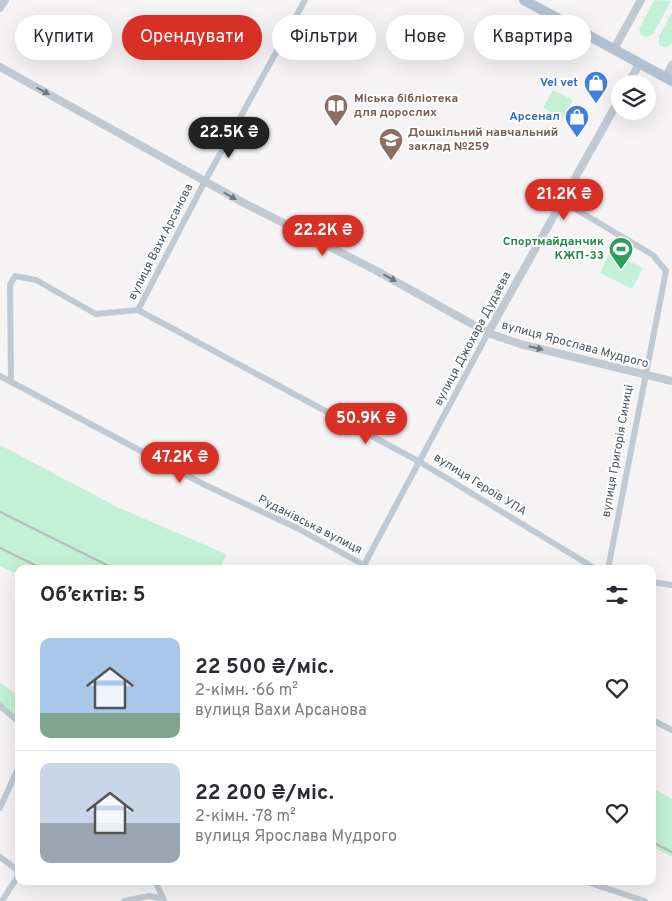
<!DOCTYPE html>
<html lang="uk">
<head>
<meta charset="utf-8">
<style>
	:root { --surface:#fff; --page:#f7f7f7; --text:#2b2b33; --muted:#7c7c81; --line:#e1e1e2; --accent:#d93025 }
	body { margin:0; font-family:Overpass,sans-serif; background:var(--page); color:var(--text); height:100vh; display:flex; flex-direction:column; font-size:19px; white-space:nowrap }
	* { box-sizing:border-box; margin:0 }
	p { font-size:16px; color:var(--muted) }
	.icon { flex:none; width:28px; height:28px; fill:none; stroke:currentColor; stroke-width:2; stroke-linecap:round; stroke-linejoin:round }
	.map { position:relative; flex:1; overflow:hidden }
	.drawer { position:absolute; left:15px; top:565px; width:641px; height:320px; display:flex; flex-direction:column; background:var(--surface); border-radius:10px; box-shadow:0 5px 20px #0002 }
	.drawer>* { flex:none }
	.top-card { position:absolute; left:15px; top:15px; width:642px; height:45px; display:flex; gap:10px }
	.buttons { position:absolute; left:611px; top:75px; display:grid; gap:10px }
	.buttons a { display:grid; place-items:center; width:45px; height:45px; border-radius:50%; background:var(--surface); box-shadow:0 5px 20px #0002; font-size:25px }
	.price { position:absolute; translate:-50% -42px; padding:0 11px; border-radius:18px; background:var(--accent); color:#fff; font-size:16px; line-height:32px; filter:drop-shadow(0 1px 2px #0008) }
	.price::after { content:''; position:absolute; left:50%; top:30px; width:15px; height:11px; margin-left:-8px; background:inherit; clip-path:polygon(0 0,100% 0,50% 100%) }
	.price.on { background:#222; color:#fff }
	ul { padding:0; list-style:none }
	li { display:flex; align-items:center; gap:15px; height:125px; padding:0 25px }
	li+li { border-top:1px solid var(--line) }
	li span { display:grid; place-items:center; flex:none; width:140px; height:100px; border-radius:10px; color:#555 }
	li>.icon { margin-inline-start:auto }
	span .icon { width:60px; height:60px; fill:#fffc; stroke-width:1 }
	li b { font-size:21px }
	h2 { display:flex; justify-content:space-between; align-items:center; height:60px; padding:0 25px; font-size:21px }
	.pill { padding:0 18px; border-radius:22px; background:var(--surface); box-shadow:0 5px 20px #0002; font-size:18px; line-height:45px }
	.pill.on { background:var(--accent); color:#fff }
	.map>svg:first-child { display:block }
</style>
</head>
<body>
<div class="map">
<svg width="672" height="901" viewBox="0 0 672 901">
	<rect width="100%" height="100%" fill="#f5f3f3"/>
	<path fill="#c3f1d5" d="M 654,0 L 671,1 L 653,34 L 646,37 L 641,35 L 639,29 Z
		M 672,12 L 672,43 L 670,46 L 664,47 L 659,45 L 659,36 Z
		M 553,90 L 573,100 L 563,118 L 543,108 Z
		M 610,252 L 643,268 L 632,289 L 600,273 Z
		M 0,445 L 119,508 L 226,554 L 222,565 L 229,569 L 19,569 L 19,575 L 0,566 Z
		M 0,683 L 19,696 L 19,719 L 0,703 Z
		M 653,788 L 672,799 L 672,857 L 653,847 Z"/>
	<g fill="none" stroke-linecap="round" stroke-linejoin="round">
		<path stroke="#c1cad2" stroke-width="6" d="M 562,201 L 653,255 L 666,271 L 608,569
			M 138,310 L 420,462 L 596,569
			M 138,310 L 205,181 L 305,0
			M 0,376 L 205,485 L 297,528 L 371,569
			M 11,382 L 10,285 L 15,276 L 36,280 L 96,314 L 138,310
			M 364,565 L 488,333
			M 652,582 L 672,585
			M 0,706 L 19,722
			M 652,720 L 672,730
			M 0,808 L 19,766
			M 0,857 L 16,869 L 18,876 L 2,901
			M 155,881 L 164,900
			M 584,881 L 645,901
			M 124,901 L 149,896 L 163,899"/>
		<path stroke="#c1cad2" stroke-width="8" d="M 0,8 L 5,0
			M 614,49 L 641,0
			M 0,67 L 244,203 L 377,271 L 488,333 L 520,344 L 672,381
			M 665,78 L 672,65
			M 628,84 L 639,64
			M 488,333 L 620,98"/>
		<path stroke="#b3c2d1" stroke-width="10" d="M 524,0 L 672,81"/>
		<path stroke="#b5b8bd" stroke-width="2" d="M 0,512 L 115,569
			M 0,548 L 43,569
			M 652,842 L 672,852"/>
	</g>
	<defs><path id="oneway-solid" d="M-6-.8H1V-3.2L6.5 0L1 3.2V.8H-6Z" transform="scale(1.25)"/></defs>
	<g fill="#6e7983">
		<use href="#oneway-solid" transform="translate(43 91) rotate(29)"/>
		<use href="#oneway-solid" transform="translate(230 196) rotate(30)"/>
		<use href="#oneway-solid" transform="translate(390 278) rotate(29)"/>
		<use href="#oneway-solid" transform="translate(536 348) rotate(14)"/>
	</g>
	<defs>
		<symbol id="shop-pin" viewBox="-11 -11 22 30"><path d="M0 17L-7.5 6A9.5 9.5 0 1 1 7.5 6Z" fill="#3f7fe0" stroke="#fff"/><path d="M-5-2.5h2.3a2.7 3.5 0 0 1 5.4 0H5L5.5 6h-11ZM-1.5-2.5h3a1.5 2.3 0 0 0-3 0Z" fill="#fff"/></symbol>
		<symbol id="library-pin" viewBox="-11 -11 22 30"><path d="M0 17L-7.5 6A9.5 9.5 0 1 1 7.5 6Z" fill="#8d6e63" stroke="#fff"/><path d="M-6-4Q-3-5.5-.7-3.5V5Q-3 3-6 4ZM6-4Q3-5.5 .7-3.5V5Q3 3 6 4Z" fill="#fff"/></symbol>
		<symbol id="school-pin" viewBox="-11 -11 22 30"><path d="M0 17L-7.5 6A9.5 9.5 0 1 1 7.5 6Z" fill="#8d6e63" stroke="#fff"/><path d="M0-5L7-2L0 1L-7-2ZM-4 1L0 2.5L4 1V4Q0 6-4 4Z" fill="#fff"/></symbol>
		<symbol id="stadium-pin" viewBox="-11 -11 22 30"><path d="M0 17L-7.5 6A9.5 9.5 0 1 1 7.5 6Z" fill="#2e9e5b" stroke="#fff"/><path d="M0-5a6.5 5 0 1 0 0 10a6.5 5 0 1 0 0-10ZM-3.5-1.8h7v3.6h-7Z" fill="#fff"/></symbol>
	</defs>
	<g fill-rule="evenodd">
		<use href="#shop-pin" x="582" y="69" width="28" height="38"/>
		<use href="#library-pin" x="322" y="92" width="28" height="38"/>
		<use href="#shop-pin" x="563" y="103" width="28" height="38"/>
		<use href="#school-pin" x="377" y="126" width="28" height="38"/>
		<use href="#stadium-pin" x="607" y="235" width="28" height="38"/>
	</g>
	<g text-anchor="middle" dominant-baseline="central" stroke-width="4" stroke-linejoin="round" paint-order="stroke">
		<g font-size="12" font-weight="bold" fill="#366cbe" stroke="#fff" text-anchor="end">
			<text x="578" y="83">Vel vet</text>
			<text x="560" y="117">Арсенал</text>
		</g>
		<g font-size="12" font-weight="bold" fill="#785e54" stroke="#fff" text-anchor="start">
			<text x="354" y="99">Міська бібліотека<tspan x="354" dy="14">для дорослих</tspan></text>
			<text x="408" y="133">Дошкільний навчальний<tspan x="408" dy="14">заклад №259</tspan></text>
		</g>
		<g font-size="12" fill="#4a5661" stroke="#fff">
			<text transform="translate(161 242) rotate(-63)">вулиця Вахи Арсанова</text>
			<text transform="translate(473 339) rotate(-62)">вулиця Джохара Дудаєва</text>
			<text transform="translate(575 345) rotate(15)">вулиця Ярослава Мудрого</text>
			<text transform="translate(618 451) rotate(-80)">вулиця Григорія Синиці</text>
			<text transform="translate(480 485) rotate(32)">вулиця Героїв УПА</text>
			<text transform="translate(310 525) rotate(27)">Руданівська вулиця</text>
		</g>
		<g font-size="12" font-weight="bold" fill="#27864d" stroke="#fff" text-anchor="end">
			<text x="604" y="242">Спортмайданчик<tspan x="604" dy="14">КЖП-33</tspan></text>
		</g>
	</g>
</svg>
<div class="buttons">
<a><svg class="icon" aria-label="layers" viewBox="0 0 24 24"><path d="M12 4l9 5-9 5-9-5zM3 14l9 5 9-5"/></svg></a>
</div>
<b class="price on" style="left:229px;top:159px">22.5K ₴</b>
<b class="price" style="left:564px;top:221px">21.2K ₴</b>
<b class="price" style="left:323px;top:257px">22.2K ₴</b>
<b class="price" style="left:366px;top:445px">50.9K ₴</b>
<b class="price" style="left:180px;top:484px">47.2K ₴</b>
<div class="top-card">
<a class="pill">Купити</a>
<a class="pill on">Орендувати</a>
<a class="pill">Фільтри</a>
<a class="pill">Нове</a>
<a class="pill">Квартира</a>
</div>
<section class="drawer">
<h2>Об’єктів: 5<svg class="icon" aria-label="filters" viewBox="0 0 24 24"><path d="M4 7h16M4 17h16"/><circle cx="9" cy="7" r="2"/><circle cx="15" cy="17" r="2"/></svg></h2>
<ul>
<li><span style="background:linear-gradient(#a9c7e8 75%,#7fa58c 0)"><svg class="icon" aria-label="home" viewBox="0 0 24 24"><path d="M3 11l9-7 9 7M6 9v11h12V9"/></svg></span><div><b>22 500 ₴/міс.</b><p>2-кімн. · 66 m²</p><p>вулиця Вахи Арсанова</p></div><svg class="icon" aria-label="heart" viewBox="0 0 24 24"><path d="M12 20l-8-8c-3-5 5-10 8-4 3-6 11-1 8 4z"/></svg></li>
<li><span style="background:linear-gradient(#c9d6e8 60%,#9aa5b1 0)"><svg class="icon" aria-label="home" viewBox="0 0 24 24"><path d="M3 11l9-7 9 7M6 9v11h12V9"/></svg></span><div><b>22 200 ₴/міс.</b><p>2-кімн. · 78 m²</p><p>вулиця Ярослава Мудрого</p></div><svg class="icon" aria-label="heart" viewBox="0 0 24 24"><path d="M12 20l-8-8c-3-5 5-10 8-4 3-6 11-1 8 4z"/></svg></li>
</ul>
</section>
</div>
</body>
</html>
